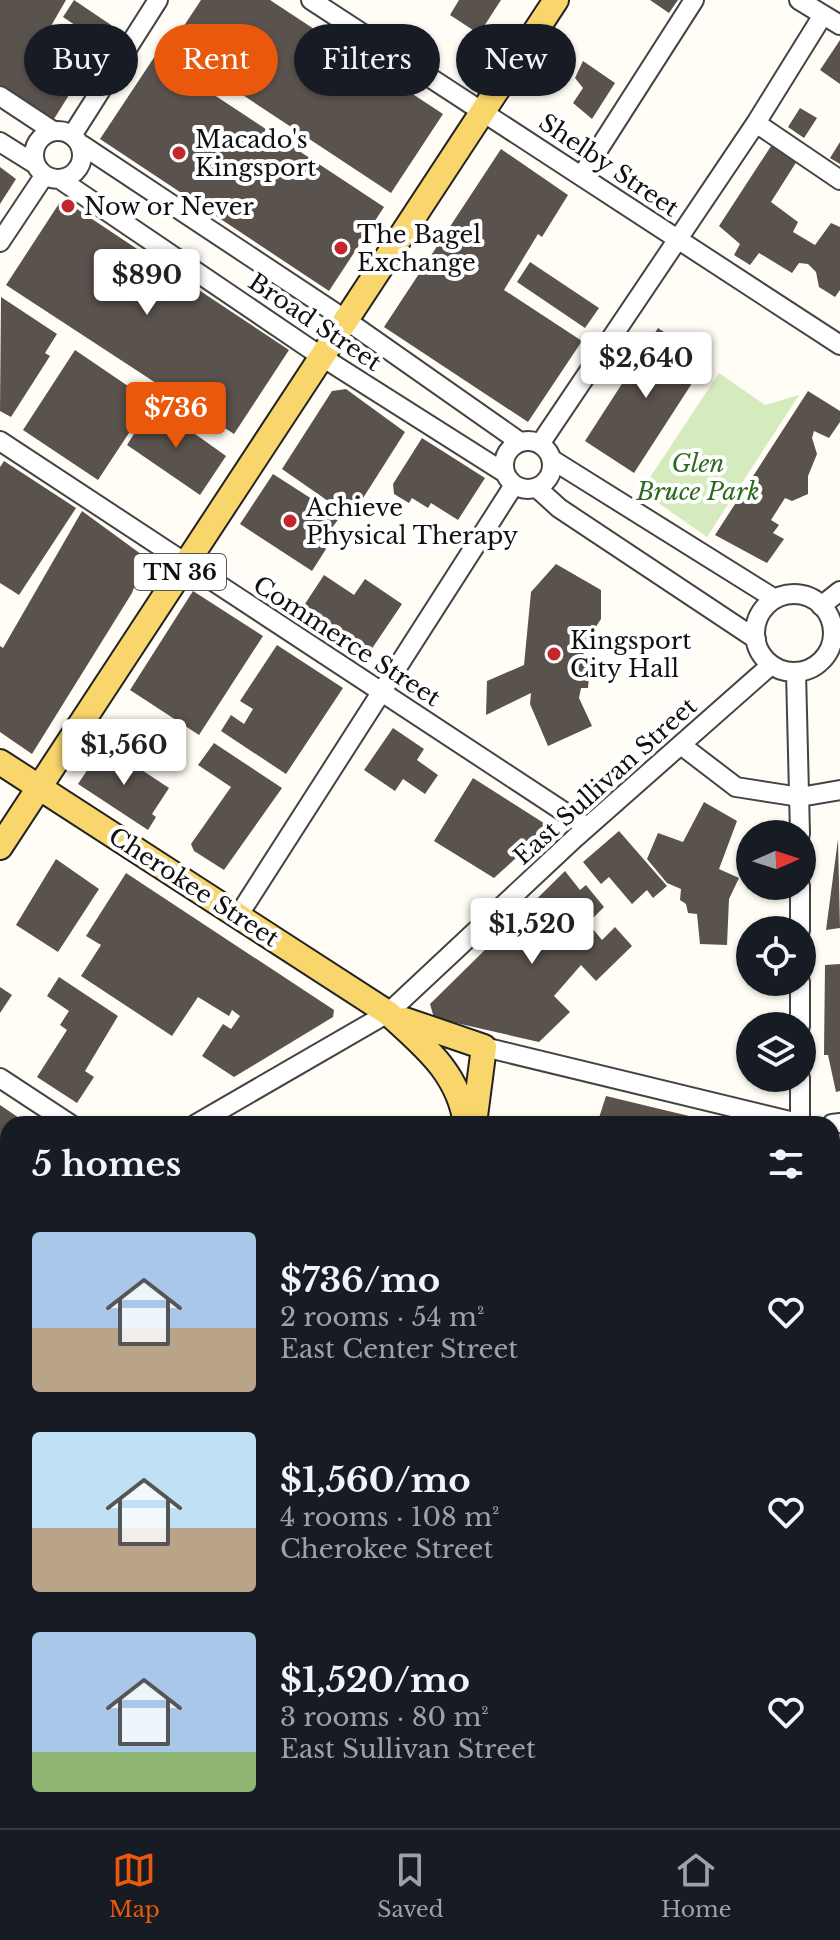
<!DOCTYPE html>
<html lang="en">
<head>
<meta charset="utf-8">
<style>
	:root { --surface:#171b24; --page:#20242c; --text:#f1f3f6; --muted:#9ea1a6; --line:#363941; --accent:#ea580c }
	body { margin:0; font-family:"Libre Baskerville",serif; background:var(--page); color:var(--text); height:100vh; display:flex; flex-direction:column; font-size:30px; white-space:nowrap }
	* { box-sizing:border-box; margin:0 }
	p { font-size:26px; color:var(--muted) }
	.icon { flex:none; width:44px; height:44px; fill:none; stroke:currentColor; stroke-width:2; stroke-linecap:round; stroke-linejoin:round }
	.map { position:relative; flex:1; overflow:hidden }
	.sheet { position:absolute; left:0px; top:1116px; width:840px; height:712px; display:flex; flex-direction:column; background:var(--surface); border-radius:24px 24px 0 0; box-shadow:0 2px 6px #0004 }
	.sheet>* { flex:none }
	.guide { position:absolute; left:24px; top:24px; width:792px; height:72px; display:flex; gap:16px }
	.needle { width:52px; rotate:87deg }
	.buttons { position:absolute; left:736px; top:820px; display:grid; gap:16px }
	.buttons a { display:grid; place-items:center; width:80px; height:80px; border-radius:50%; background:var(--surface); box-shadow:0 2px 6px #0004; font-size:40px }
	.price { position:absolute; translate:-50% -68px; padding:0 18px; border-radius:8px; background:#fff; color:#222; font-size:26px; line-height:52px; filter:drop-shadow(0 2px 4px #0008) }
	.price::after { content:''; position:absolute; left:50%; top:48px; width:24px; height:18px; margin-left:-12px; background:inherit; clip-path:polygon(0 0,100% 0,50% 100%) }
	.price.active { background:var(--accent); color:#fff }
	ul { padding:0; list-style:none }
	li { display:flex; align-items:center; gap:24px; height:200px; padding:0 32px }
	li span { display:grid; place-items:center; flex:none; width:224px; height:160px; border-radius:8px; color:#555 }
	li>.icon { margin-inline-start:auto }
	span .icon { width:96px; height:96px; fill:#fffc; stroke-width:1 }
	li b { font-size:34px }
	h2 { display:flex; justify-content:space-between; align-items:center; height:96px; padding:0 32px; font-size:34px }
	.chip { padding:0 28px; border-radius:36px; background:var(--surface); box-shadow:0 2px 6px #0004; font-size:28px; line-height:72px }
	.chip.active { background:var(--accent); color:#fff }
	.tabs { display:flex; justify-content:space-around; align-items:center; height:112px; border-top:2px solid var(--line); background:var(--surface); font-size:22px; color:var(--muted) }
	.tabs a { display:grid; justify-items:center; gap:4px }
	.tabs .active { color:var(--accent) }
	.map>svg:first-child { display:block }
</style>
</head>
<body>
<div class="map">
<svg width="840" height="1828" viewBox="0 0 840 1828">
	<rect width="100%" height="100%" fill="#fffdf5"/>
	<path fill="#d5ebbd" d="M 719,373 L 765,405 L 799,395 L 707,537 L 641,491 Z"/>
	<path fill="#5a524d" d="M 0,0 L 66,0 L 51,26 L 94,55 L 54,119 L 0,85 Z
		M 74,0 L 111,25 L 100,42 L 63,17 Z
		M 201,0 L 270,0 L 443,114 L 391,193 L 170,47 Z
		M 459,0 L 501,0 L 479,34 L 450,15 Z
		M 650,0 L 678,0 L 669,13 Z
		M 840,40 L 840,84 L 820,70 Z
		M 155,56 L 384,207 L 329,291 L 100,139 Z
		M 583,61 L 615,83 L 592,119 L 573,103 L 583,88 L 575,78 Z
		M 800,108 L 817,118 L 804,138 L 788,127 Z
		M 840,142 L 840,164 L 830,158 Z
		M 773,143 L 797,161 L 771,202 L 798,222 L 793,232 L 815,245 L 831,223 L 840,227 L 840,290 L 835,297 L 819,287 L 816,272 L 808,264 L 799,263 L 792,273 L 759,253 L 750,265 L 734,255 L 740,244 L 719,226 Z
		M 501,149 L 568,195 L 542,237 L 538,234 L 504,290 L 582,341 L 528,422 L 384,327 Z
		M 0,167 L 16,179 L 0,204 Z
		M 62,199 L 289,350 L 234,434 L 6,285 Z
		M 530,262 L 599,308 L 585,328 L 517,282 Z
		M 1,297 L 57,334 L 45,353 L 50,356 L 11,417 L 0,411 Z
		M 658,328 L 707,360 L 634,473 L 585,441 Z
		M 75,350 L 150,401 L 98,480 L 23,430 Z
		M 346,389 L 405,432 L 351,517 L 282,469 L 332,391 Z
		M 808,391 L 840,411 L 840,422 L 829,438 L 814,431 L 812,438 L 817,454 L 808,476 L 808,494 L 792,501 L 785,498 L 771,520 L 779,525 L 773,533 L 784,539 L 767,563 L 715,535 Z
		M 153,404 L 226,456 L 200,495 L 127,445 Z
		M 422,438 L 485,478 L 458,520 L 431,503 L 428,508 L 412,498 L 409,503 L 394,494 L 393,484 Z
		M 4,461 L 76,508 L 19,595 L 0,583 L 0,467 Z
		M 273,474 L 340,517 L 326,536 L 330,539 L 324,547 L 326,549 L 312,571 L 240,524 Z
		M 82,511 L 145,557 L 132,593 L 32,754 L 0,732 L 0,646 L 3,648 Z
		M 556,564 L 601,590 L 601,619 L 584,645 L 583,662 L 590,663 L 588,688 L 581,688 L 579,698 L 592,726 L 548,746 L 530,704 L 531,693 L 486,715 L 487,681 L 524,665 L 531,592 Z
		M 324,575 L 354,595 L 365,579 L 402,604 L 369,653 L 360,652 L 299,613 Z
		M 193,591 L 263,636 L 199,735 L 130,690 Z
		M 277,645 L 343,688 L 286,774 L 221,731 L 231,715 L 244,724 L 253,709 L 240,701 Z
		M 393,728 L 424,749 L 417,760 L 438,775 L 425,794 L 403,779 L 395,791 L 364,770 Z
		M 214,743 L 282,788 L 224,870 L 194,851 L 191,844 L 231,787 L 198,765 Z
		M 104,745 L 169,788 L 152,814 L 156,817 L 148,830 L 78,784 Z
		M 473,778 L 550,827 L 494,878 L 434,841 Z
		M 704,802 L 737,821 L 719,869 L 739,878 L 729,899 L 727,945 L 700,944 L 697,914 L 688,913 L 686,904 L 680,900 L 681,889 L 667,883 L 647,859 L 658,833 L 683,842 Z
		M 619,831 L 667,886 L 653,898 L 647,890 L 632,904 L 609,877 L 601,884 L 583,862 Z
		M 838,839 L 840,928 L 826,930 Z
		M 56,859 L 99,889 L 58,952 L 16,925 Z
		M 565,871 L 580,890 L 586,885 L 604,907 L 588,923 L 602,940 L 615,927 L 632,946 L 596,981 L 581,965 L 554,996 L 570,1012 L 539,1042 L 434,1018 L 430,1004 Z
		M 126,873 L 334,1010 L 333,1017 L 234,1077 L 202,1056 L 223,1024 L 231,1029 L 240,1016 L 232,1010 L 229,1016 L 198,997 L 172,1036 L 81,976 L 101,945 L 86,936 Z
		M 840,964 L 840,1091 L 836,1092 L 828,1055 L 824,1055 L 825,965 Z
		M 59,977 L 118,1016 L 85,1071 L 94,1077 L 77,1103 L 37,1077 L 67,1030 L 60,1025 L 69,1011 L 47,996 Z
		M 0,987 L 12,995 L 0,1013 Z
		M 606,1096 L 689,1116 L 687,1124 L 597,1124 Z
		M 0,1105 L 28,1124 L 8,1124 L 8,1190 L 0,1185 Z
		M 840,1148 L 840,1239 L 832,1239 L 832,1149 Z
		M 840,1276 L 840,1307 L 832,1308 L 832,1278 Z"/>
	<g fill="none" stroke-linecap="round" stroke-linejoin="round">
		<defs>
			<path id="minor" d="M 311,0 L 840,345
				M 799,0 L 840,25
				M 0,96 L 53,131
				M 756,123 L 840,180
				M34 155a24 24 0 1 1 48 0a24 24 0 1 1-48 0Z
				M 73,134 L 158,0
				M 0,142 L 35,164
				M 82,145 L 346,320 L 520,442
				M 582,175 L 694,0
				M 61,180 L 322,357 L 505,473
				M 0,242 L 44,176
				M504 465a24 24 0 1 1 48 0a24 24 0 1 1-48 0Z
				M 0,441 L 587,827
				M 540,444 L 756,123 L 823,15
				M 551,459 L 775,599
				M 537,488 L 559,508 L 756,639
				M755 633a39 39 0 1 1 78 0a39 39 0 1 1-78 0Z
				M 821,606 L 840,591
				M 796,672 L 800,834
				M 681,745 L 736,787 L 800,797 L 840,790
				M 800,886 L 800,930
				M 238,916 L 514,485
				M 800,982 L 800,1026
				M 484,1047 L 802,1124
				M 0,1078 L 70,1124
				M 800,1078 L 800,1124
				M 196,1124 L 388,1013 L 575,838 L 771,665
				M 832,1124 L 840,1123
				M 0,1240 L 8,1236
				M 832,1395 L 840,1394
				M 0,1537 L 8,1532
				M 832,1694 L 840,1692
				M 803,1820 L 803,1828"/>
			<path id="major" d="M 0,762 L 388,1013 C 424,1046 459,1073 466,1124
				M 0,847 L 556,0
				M 405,1020 L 484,1047 L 474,1124
				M 379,1828 L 380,1820"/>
		</defs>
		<use href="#minor" stroke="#444" stroke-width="22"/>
		<use href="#major" stroke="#222" stroke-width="28"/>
		<use href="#minor" stroke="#fff" stroke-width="18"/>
		<use href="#major" stroke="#f9d66b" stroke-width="24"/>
	</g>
	<g fill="#c4262e" stroke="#fff" stroke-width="3">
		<circle cx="179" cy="153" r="8"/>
		<circle cx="68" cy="206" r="8"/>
		<circle cx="341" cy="248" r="8"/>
		<circle cx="290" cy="521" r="8"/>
		<circle cx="554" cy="654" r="8"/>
	</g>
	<g text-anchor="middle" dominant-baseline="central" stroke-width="8" stroke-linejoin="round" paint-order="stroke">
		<rect fill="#fff" stroke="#585858" stroke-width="2" x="134" y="554" width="92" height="36" rx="6"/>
		<g font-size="22" font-weight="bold" fill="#111">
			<text x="180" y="572">TN 36</text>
		</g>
		<g font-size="24" fill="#111" stroke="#fff" text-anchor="start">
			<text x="195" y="139">Macado's<tspan x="195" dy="28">Kingsport</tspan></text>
			<text x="84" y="206">Now or Never</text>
			<text x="357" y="234">The Bagel<tspan x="357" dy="28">Exchange</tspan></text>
			<text x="306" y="507">Achieve<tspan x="306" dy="28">Physical Therapy</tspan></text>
			<text x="570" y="640">Kingsport<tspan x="570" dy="28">City Hall</tspan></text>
		</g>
		<g font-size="24" fill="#111" stroke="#fff">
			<text transform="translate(609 165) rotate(34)">Shelby Street</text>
			<text transform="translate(315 322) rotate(34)">Broad Street</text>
			<text transform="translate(347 641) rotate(33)">Commerce Street</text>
			<text transform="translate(605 781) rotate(-42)">East Sullivan Street</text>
			<text transform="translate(194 887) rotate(33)">Cherokee Street</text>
		</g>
		<g font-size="24" font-style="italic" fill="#2f6b1f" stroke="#fff">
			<text x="698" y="463">Glen<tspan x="698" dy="28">Bruce Park</tspan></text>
		</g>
	</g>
</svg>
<div class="buttons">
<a><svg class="needle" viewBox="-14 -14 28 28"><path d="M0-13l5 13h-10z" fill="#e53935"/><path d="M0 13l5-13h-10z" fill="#9ea1a6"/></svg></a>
<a><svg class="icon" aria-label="locate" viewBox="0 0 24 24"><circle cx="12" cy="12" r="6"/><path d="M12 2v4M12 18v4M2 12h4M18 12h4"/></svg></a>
<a><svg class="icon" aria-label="layers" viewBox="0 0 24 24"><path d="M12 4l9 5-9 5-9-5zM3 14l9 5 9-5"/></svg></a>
</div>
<b class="price" style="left:147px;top:317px">$890</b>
<b class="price" style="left:646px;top:400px">$2,640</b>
<b class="price active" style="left:176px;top:450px">$736</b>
<b class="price" style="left:124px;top:787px">$1,560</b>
<b class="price" style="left:532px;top:966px">$1,520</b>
<div class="guide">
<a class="chip">Buy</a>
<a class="chip active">Rent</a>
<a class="chip">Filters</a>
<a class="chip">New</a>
</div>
<section class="sheet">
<h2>5 homes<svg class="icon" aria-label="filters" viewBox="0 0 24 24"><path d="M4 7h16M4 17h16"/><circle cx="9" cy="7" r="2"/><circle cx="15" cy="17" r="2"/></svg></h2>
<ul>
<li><span style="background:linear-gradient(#a9c7e8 60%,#b9a48a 0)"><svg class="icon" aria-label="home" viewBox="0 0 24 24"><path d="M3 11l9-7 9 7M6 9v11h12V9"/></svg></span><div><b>$736/mo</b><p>2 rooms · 54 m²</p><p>East Center Street</p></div><svg class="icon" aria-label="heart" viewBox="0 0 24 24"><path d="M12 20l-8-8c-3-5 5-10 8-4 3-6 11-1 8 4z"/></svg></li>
<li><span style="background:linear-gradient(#bfe0f5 60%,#b9a48a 0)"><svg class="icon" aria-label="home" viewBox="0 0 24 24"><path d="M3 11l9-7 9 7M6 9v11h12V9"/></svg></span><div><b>$1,560/mo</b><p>4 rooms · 108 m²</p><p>Cherokee Street</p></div><svg class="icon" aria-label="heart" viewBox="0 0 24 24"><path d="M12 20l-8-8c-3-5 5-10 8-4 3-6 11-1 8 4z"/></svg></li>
<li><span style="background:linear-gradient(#a9c7e8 75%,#8fb573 0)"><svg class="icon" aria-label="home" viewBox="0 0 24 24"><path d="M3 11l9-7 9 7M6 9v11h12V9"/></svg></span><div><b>$1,520/mo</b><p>3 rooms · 80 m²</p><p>East Sullivan Street</p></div><svg class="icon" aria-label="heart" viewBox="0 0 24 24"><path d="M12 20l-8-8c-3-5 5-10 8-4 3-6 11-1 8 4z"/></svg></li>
</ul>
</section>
</div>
<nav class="tabs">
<a class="active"><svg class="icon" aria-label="map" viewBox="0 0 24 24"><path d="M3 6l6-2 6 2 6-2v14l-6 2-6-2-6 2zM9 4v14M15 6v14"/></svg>Map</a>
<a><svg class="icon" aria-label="saved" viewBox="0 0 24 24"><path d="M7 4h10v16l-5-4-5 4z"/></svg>Saved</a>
<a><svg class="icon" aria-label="home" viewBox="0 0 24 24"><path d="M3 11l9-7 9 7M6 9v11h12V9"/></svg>Home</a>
</nav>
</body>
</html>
